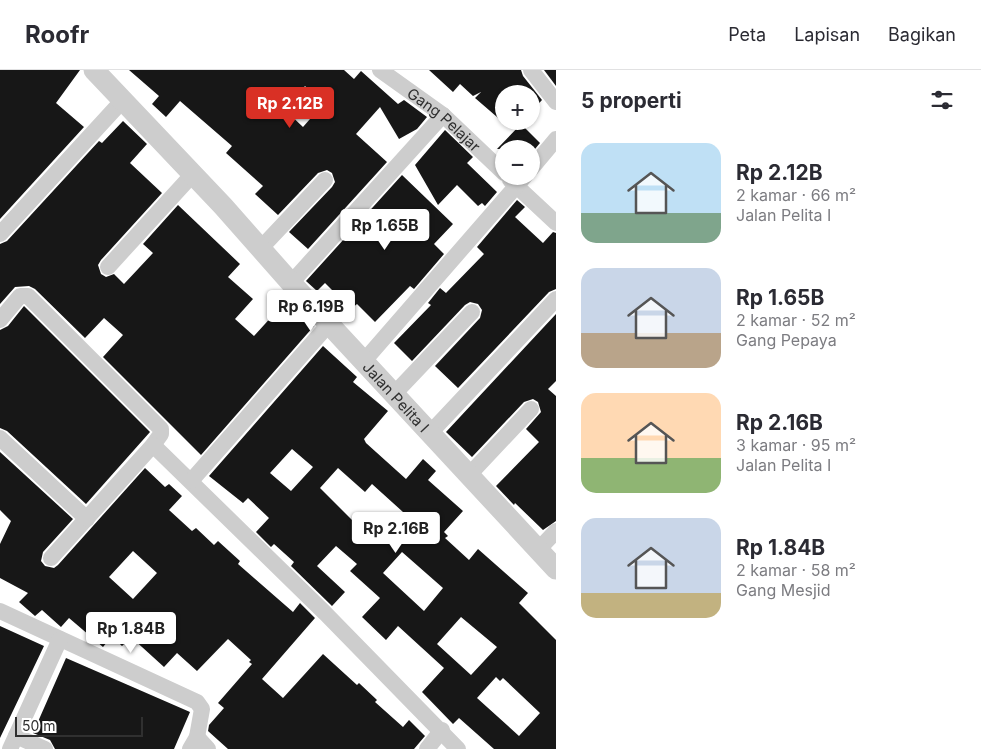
<!DOCTYPE html>
<html lang="id">
<head>
<meta charset="utf-8">
<style>
	:root { --surface:#fff; --page:#f7f7f7; --text:#2b2b33; --muted:#7c7c81; --line:#e1e1e2; --accent:#d93025 }
	body { margin:0; font-family:Inter,sans-serif; background:var(--page); color:var(--text); height:100vh; display:flex; flex-direction:column; font-size:19px; white-space:nowrap }
	* { box-sizing:border-box; margin:0 }
	p { font-size:16px; color:var(--muted) }
	.icon { flex:none; width:28px; height:28px; fill:none; stroke:currentColor; stroke-width:2; stroke-linecap:round; stroke-linejoin:round }
	.map { position:relative; flex:1; overflow:hidden }
	.side { display:flex; flex-direction:column; background:var(--surface); width:425px }
	.side>* { flex:none }
	.buttons { position:absolute; left:495px; top:15px; display:grid; gap:10px }
	.buttons a { display:grid; place-items:center; width:45px; height:45px; border-radius:50%; background:var(--surface); box-shadow:0 1px 4px #0004; font-size:25px }
	.scale { position:absolute; left:15px; bottom:12px; width:128px; box-sizing:border-box; padding-left:5px; border:2px solid #303030; border-top:0; font-size:14px; line-height:18px; white-space:nowrap; color:#303030; -webkit-text-stroke:4px #fff; paint-order:stroke }
	.price { position:absolute; translate:-50% -42px; padding:0 11px; border-radius:5px; background:#fff; color:#222; font-size:16px; line-height:32px; filter:drop-shadow(0 1px 2px #0008) }
	.price::after { content:''; position:absolute; left:50%; top:30px; width:15px; height:11px; margin-left:-8px; background:inherit; clip-path:polygon(0 0,100% 0,50% 100%) }
	.price.current { background:var(--accent); color:#fff }
	ul { padding:0; list-style:none }
	li { display:flex; align-items:center; gap:15px; height:125px; padding:0 25px }
	li span { display:grid; place-items:center; flex:none; width:140px; height:100px; border-radius:15px; color:#555 }
	li>.icon { margin-inline-start:auto }
	span .icon { width:60px; height:60px; fill:#fffc; stroke-width:1 }
	li b { font-size:21px }
	h2 { display:flex; justify-content:space-between; align-items:center; height:60px; padding:0 25px; font-size:21px }
	header { display:flex; align-items:center; gap:30px; box-sizing:border-box; height:70px; padding:0 25px; background:var(--surface); border-bottom:1px solid var(--line) }
	header strong { font-size:24px }
	nav { display:flex; gap:28px; margin-inline-start:auto; font-size:18px }
	main { display:flex; flex:1; min-height:0 }
	.map>svg:first-child { display:block }
</style>
</head>
<body>
<header>
<strong>Roofr</strong>
<nav><a>Peta</a><a>Lapisan</a><a>Bagikan</a></nav>
</header>
<main>
<div class="map">
<svg width="556" height="679" viewBox="0 0 556 679">
	<rect width="100%" height="100%" fill="#fff"/>
	<path fill="#171717" fill-rule="evenodd" d="M 0,0 L 80,0 L 56,33 L 84,57 L 0,149 Z
		M 129,0 L 344,0 L 354,9 L 361,1 L 398,34 L 404,30 L 427,47 L 417,59 L 399,69 L 380,37 L 356,64 L 387,92 L 308,179 L 289,162 L 332,117 L 335,112 L 332,103 L 327,100 L 318,103 L 278,145 L 255,124 L 263,116 L 226,83 L 232,76 L 180,31 L 166,47 L 152,34 L 159,26 ZM 305,16 L 324,33 L 303,57 L 284,39 Z
		M 429,0 L 521,0 L 523,6 L 542,30 L 531,42 L 531,24 L 504,24 L 504,53 L 475,28 L 481,22 L 473,26 L 460,14 L 453,22 Z
		M 544,0 L 556,0 L 556,16 Z
		M 123,51 L 147,74 L 130,93 L 162,123 L 101,190 L 98,195 L 101,204 L 106,207 L 114,204 L 124,214 L 153,183 L 143,174 L 178,135 L 240,194 L 228,207 L 253,229 L 235,249 L 254,266 L 285,232 L 314,256 L 201,385 L 103,287 L 123,265 L 104,248 L 85,268 L 35,219 L 29,216 L 15,217 L 0,234 L 0,174 L 7,171 L 99,71 L 102,73 Z
		M 521,54 L 540,73 L 535,79 L 497,79 Z
		M 445,60 L 473,87 L 467,93 L 497,122 L 485,136 L 482,133 L 478,136 L 457,115 L 438,135 L 415,95 Z
		M 402,105 L 453,154 L 434,174 L 444,184 L 414,219 L 410,216 L 375,252 L 357,234 L 351,239 L 325,213 L 317,221 L 306,211 Z
		M 517,130 L 525,137 L 515,147 L 543,173 L 553,162 L 556,163 L 556,219 L 549,222 L 458,318 L 435,296 L 480,248 L 482,240 L 478,234 L 470,232 L 465,235 L 412,291 L 394,273 L 431,235 L 428,233 L 440,218 L 446,223 L 484,184 L 477,177 Z
		M 24,236 L 150,362 L 86,434 L 7,361 L 0,358 L 0,260 L 8,256 Z
		M 556,244 L 556,311 L 548,319 L 556,326 L 556,451 L 543,460 L 515,433 L 514,435 L 496,416 L 539,372 L 526,359 L 541,342 L 538,332 L 533,329 L 524,332 L 472,387 L 446,362 Z
		M 323,276 L 357,307 L 353,312 L 388,341 L 364,369 L 366,373 L 406,409 L 423,389 L 436,401 L 428,410 L 463,441 L 444,462 L 448,466 L 445,468 L 469,490 L 478,479 L 528,523 L 519,533 L 556,570 L 556,679 L 494,679 L 459,648 L 453,654 L 422,622 L 444,598 L 398,556 L 386,570 L 362,547 L 380,528 L 350,501 L 357,494 L 336,476 L 317,496 L 345,522 L 332,536 L 291,496 L 294,492 L 274,474 L 271,477 L 256,462 L 269,448 L 248,428 L 243,433 L 209,406 ZM 292,379 L 313,397 L 291,421 L 270,403 ZM 338,398 L 365,422 L 372,414 L 403,442 L 375,473 L 320,418 ZM 402,482 L 443,518 L 424,541 L 383,503 ZM 461,547 L 497,577 L 471,605 L 437,574 ZM 496,607 L 500,611 L 503,608 L 540,643 L 519,666 L 477,628 Z
		M 0,382 L 73,449 L 43,482 L 41,491 L 45,496 L 54,498 L 58,495 L 145,398 L 165,417 L 169,414 L 182,426 L 169,440 L 192,461 L 196,458 L 214,475 L 218,471 L 240,491 L 238,494 L 293,542 L 300,533 L 315,548 L 262,609 L 283,628 L 323,584 L 357,615 L 359,613 L 377,630 L 375,632 L 403,657 L 409,650 L 425,666 L 414,679 L 228,679 L 208,661 L 209,655 L 224,638 L 218,633 L 252,594 L 249,592 L 251,590 L 228,569 L 197,601 L 177,583 L 164,597 L 131,567 L 122,576 L 112,566 L 103,577 L 69,548 L 61,557 L 42,540 L 35,546 L 19,532 L 28,523 L 0,508 L 0,474 L 11,451 L 0,440 ZM 133,481 L 157,503 L 133,529 L 109,507 Z
		M 0,556 L 44,576 L 0,668 Z
		M 66,588 L 190,642 L 174,679 L 55,679 L 50,670 L 33,663 Z"/>
	<g fill="none" stroke-linecap="round" stroke-linejoin="round">
		<g stroke="#cdcdcd" stroke-width="16">
			<path id="s1" d="M 380,0 L 443,45 L 504,103"/>
			<path d="M 531,0 L 556,32"/>
			<path d="M 531,99 L 556,69"/>
			<path d="M 510,110 L 556,153"/>
			<path d="M 0,164 L 123,30"/>
			<path d="M 261,178 L 325,110"/>
			<path d="M 108,197 L 193,104"/>
			<path d="M 291,213 L 443,45"/>
			<path d="M 0,250 L 20,226 L 28,226 L 161,359 L 161,364 L 153,375 L 51,488"/>
			<path d="M 364,291 L 525,106"/>
			<path d="M 395,323 L 472,242"/>
			<path d="M 431,362 L 556,229"/>
			<path d="M 0,368 L 87,449"/>
			<path d="M 153,375 L 325,543 L 458,679"/>
			<path d="M 469,405 L 531,339"/>
			<path d="M 191,411 L 329,254"/>
			<path d="M 539,479 L 556,461"/>
			<path d="M 0,541 L 197,632 L 202,639 L 197,667 L 190,679"/>
			<path d="M 16,666 L 45,679"/>
			<path d="M 197,667 L 208,679"/>
			<path d="M 10,679 L 60,569"/>
			<path d="M 427,679 L 442,660"/>
		</g>
		<path stroke="#cdcdcd" stroke-width="21" id="s2" d="M 94,0 L 223,136 L 291,213 L 556,499"/>
	</g>
	<g text-anchor="middle" dominant-baseline="central" stroke-width="5" stroke-linejoin="round" paint-order="stroke">
		<g font-size="15" fill="#303030" stroke="#fff">
			<text stroke="none"><textPath href="#s1" startOffset="81">Gang Pelajar</textPath></text>
			<text stroke="none"><textPath href="#s2" startOffset="445">Jalan Pelita I</textPath></text>
		</g>
	</g>
</svg>
<div class="buttons">
<a>+</a>
<a>−</a>
</div>
<div class="scale">50 m</div>
<b class="price current" style="left:290px;top:59px">Rp 2.12B</b>
<b class="price" style="left:385px;top:181px">Rp 1.65B</b>
<b class="price" style="left:311px;top:262px">Rp 6.19B</b>
<b class="price" style="left:396px;top:484px">Rp 2.16B</b>
<b class="price" style="left:131px;top:584px">Rp 1.84B</b>
</div>
<section class="side">
<h2>5 properti<svg class="icon" aria-label="filters" viewBox="0 0 24 24"><path d="M4 7h16M4 17h16"/><circle cx="9" cy="7" r="2"/><circle cx="15" cy="17" r="2"/></svg></h2>
<ul>
<li><span style="background:linear-gradient(#bfe0f5 70%,#7fa58c 0)"><svg class="icon" aria-label="home" viewBox="0 0 24 24"><path d="M3 11l9-7 9 7M6 9v11h12V9"/></svg></span><div><b>Rp 2.12B</b><p>2 kamar · 66 m²</p><p>Jalan Pelita I</p></div></li>
<li><span style="background:linear-gradient(#c9d6e8 65%,#b9a48a 0)"><svg class="icon" aria-label="home" viewBox="0 0 24 24"><path d="M3 11l9-7 9 7M6 9v11h12V9"/></svg></span><div><b>Rp 1.65B</b><p>2 kamar · 52 m²</p><p>Gang Pepaya</p></div></li>
<li><span style="background:linear-gradient(#ffd9b3 65%,#8fb573 0)"><svg class="icon" aria-label="home" viewBox="0 0 24 24"><path d="M3 11l9-7 9 7M6 9v11h12V9"/></svg></span><div><b>Rp 2.16B</b><p>3 kamar · 95 m²</p><p>Jalan Pelita I</p></div></li>
<li><span style="background:linear-gradient(#c9d6e8 75%,#c2b280 0)"><svg class="icon" aria-label="home" viewBox="0 0 24 24"><path d="M3 11l9-7 9 7M6 9v11h12V9"/></svg></span><div><b>Rp 1.84B</b><p>2 kamar · 58 m²</p><p>Gang Mesjid</p></div></li>
</ul>
</section>
</main>
</body>
</html>
